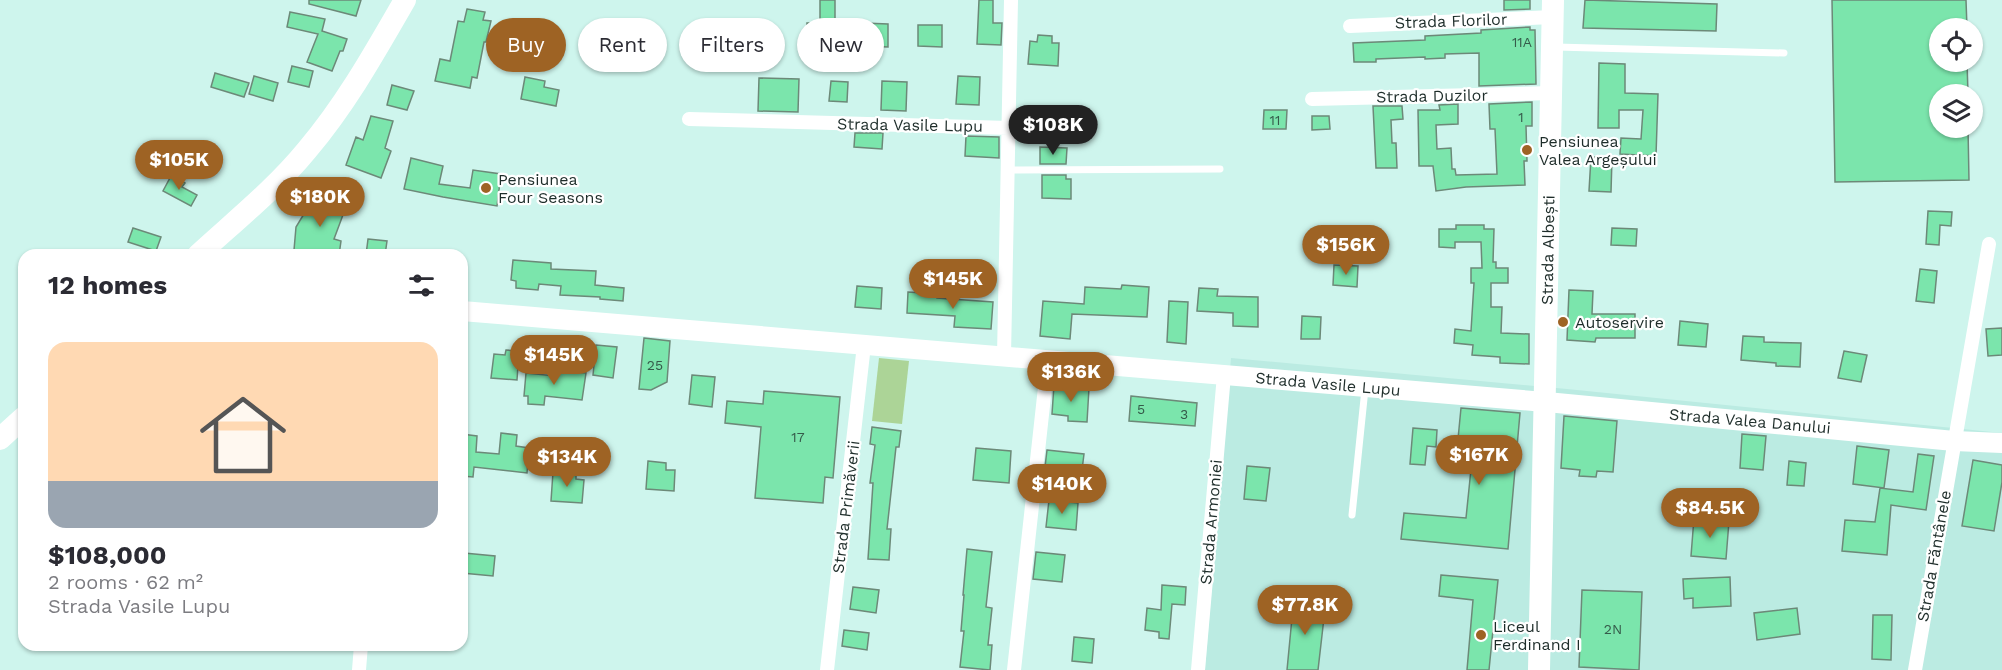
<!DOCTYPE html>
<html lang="en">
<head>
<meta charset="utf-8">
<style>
	:root { --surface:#fff; --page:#f2f2f3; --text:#2b2b33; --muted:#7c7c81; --accent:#9e6324 }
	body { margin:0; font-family:"Work Sans",sans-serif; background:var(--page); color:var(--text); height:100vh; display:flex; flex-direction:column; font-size:22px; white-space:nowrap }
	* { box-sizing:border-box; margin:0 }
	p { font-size:20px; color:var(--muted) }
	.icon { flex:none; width:33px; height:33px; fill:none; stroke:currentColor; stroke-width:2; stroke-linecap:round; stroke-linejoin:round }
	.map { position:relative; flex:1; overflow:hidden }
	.panel { position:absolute; left:18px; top:249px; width:450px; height:402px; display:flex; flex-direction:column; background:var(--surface); border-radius:18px; box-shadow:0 2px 4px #0004 }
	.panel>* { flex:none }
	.banner { position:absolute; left:486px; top:18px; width:570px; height:54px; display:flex; gap:12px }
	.fabs { position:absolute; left:1929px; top:18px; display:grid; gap:12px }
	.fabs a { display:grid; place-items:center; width:54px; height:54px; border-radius:50%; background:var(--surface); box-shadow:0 2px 4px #0004; font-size:30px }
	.price { position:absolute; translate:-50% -51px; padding:0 14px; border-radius:21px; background:var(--accent); color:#fff; font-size:20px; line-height:39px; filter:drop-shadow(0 2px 3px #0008) }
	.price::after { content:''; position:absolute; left:50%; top:36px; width:18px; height:14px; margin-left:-9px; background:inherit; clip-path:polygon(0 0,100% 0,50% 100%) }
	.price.on { background:#222; color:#fff }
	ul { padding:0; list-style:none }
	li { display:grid; align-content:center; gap:12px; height:318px; padding:0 30px }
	li span { display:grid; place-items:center; height:186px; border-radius:18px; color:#555 }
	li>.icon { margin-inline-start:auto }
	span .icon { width:108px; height:108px; fill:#fffc; stroke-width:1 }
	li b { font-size:26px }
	h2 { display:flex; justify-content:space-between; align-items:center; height:72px; padding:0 30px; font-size:26px }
	.pill { padding:0 21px; border-radius:27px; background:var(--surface); box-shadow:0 2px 4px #0004; font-size:21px; line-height:54px }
	.pill.on { background:var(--accent); color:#fff }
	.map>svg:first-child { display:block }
</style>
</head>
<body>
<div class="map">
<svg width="2002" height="670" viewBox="0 0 2002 670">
	<rect width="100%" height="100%" fill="#cef5ed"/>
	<path fill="#bbebe2" d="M 1231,358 L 1567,389 L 2002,433 L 2002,670 L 1205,670 Z"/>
	<path fill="#acd497" d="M 879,358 L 909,361 L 902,424 L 872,421 Z"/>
	<path fill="#7be5ac" stroke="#6c8978" stroke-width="1.5" d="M 309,0 L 361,0 L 356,16 L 309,4 Z
		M 820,0 L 835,0 L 835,46 L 807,46 L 807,23 L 820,23 Z
		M 979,0 L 993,0 L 993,23 L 1002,23 L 1001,45 L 977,44 Z
		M 1504,0 L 1530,0 L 1530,9 L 1504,10 Z
		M 1585,0 L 1717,4 L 1716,31 L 1583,28 Z
		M 1832,0 L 1966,0 L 1967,28 L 1940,28 L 1940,62 L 1967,62 L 1968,94 L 1940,94 L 1940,128 L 1968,128 L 1969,180 L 1835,182 Z
		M 467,9 L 485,12 L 483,20 L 491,21 L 486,42 L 484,42 L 477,78 L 472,77 L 470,88 L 435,81 L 440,59 L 450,61 L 458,21 L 464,22 Z
		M 290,12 L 325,19 L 322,31 L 347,39 L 343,51 L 340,51 L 332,71 L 307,62 L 318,34 L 287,27 Z
		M 863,23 L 888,24 L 888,47 L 863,46 Z
		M 918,25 L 942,25 L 942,47 L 918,46 Z
		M 1530,27 L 1530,30 L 1535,30 L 1536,84 L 1479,86 L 1479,53 L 1445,54 L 1445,58 L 1425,59 L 1425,57 L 1376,59 L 1376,62 L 1354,62 L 1353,43 L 1425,40 L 1425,36 L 1481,33 L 1481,30 Z
		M 1038,35 L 1052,36 L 1052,43 L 1059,43 L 1058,66 L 1028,64 L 1030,41 L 1037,42 Z
		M 1599,63 L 1625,64 L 1625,93 L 1658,94 L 1656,156 L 1620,154 L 1621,138 L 1641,139 L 1643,110 L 1619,110 L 1619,128 L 1598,128 Z
		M 292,66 L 313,71 L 309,87 L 288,82 Z
		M 215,73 L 249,83 L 244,97 L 211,87 Z
		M 254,76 L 278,83 L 273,101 L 249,94 Z
		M 958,76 L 980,77 L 979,105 L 956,104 Z
		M 525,77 L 545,81 L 544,87 L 559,90 L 556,106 L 521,99 Z
		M 759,78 L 799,79 L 798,112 L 758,111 Z
		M 831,81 L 848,82 L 847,102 L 829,101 Z
		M 882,81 L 907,82 L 906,111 L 881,110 Z
		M 392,85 L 414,91 L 407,110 L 387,105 Z
		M 1532,102 L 1532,126 L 1526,126 L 1527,161 L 1524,161 L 1525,185 L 1466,187 L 1436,191 L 1433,166 L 1419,166 L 1418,110 L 1440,110 L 1439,105 L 1458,104 L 1458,124 L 1436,125 L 1437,149 L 1451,148 L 1452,169 L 1455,169 L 1456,175 L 1497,174 L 1495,129 L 1490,129 L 1489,104 Z
		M 1373,106 L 1402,106 L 1403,119 L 1391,120 L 1392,143 L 1396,143 L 1397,168 L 1376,168 Z
		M 1264,110 L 1287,110 L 1286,129 L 1263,129 Z
		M 371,116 L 393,121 L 385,148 L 391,151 L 381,178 L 346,165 L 356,137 L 363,140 Z
		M 1312,116 L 1329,116 L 1330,129 L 1312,130 Z
		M 855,133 L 883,133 L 882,149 L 854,147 Z
		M 966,136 L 999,137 L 999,158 L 965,156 Z
		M 1040,147 L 1067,148 L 1066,164 L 1040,164 Z
		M 1591,157 L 1612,158 L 1611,192 L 1589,191 Z
		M 411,158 L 443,166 L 439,184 L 470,188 L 473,170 L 501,174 L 497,206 L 443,197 L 404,189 Z
		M 1042,175 L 1066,175 L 1066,179 L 1071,179 L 1071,199 L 1042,198 Z
		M 171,176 L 185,183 L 182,187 L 197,195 L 191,206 L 163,191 Z
		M 317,198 L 347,204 L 334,239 L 341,241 L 339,255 L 294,250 L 296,227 L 313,199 Z
		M 1928,211 L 1952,212 L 1951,226 L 1940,225 L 1939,245 L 1926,244 Z
		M 1456,225 L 1484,225 L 1484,229 L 1494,229 L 1493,262 L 1496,262 L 1496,268 L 1508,268 L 1508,283 L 1491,283 L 1491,307 L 1502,307 L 1501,333 L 1529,334 L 1529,364 L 1500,363 L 1500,357 L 1472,355 L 1473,345 L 1454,343 L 1455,329 L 1471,331 L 1474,283 L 1471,283 L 1471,268 L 1482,268 L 1481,242 L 1455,242 L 1455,248 L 1439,247 L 1439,229 L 1456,229 Z
		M 133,228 L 161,237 L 156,251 L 128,242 Z
		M 1612,228 L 1637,229 L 1636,246 L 1611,245 Z
		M 368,239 L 387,241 L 385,255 L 366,255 Z
		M 513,260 L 551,263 L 551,269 L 596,271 L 595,285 L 624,288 L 623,301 L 600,299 L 600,297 L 560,295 L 561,286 L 539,284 L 538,290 L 516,288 L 516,281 L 511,280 Z
		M 1334,265 L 1358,266 L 1357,287 L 1333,285 Z
		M 1920,269 L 1937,271 L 1934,303 L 1916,301 Z
		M 1122,285 L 1149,287 L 1147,317 L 1072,314 L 1070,339 L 1040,336 L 1043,301 L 1084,304 L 1085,287 L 1121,289 Z
		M 857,286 L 882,288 L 881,309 L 855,307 Z
		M 1199,288 L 1218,289 L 1217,296 L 1258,297 L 1258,327 L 1233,326 L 1233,313 L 1197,311 Z
		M 1569,290 L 1593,291 L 1592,314 L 1635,314 L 1635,338 L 1596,338 L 1595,342 L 1567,340 Z
		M 908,292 L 937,294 L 937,298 L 993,302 L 991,329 L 954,327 L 955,316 L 907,313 Z
		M 1169,301 L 1188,302 L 1186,344 L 1167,342 Z
		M 1302,316 L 1321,317 L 1320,339 L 1301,339 Z
		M 1680,321 L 1708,324 L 1706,347 L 1678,345 Z
		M 2002,328 L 2002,355 L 1988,356 L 1986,329 Z
		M 1743,336 L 1764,337 L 1764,342 L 1801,343 L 1800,367 L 1776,366 L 1776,363 L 1741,360 Z
		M 644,338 L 670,341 L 667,382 L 651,390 L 639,389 Z
		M 596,345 L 617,347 L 613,378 L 593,375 Z
		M 506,350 L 519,351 L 517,380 L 491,378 L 494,354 L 505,355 Z
		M 1844,351 L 1867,355 L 1861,382 L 1838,378 Z
		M 556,369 L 586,373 L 582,400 L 545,396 L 544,405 L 528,404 L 528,396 L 524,396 L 526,373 L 555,376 Z
		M 692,375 L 715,377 L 712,407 L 689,404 Z
		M 1054,385 L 1089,388 L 1087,422 L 1068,421 L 1068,416 L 1052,414 Z
		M 764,391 L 840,397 L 833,478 L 825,477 L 823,503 L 755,498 L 761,427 L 725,423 L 727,401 L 763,404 Z
		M 1131,396 L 1197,403 L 1195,426 L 1129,421 Z
		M 1461,408 L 1520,413 L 1508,549 L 1401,539 L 1404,513 L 1466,518 L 1474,440 L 1458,439 Z
		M 1564,416 L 1617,421 L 1613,472 L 1597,471 L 1596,477 L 1579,476 L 1580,470 L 1561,468 Z
		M 872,427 L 901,431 L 899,447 L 896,447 L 887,529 L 891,529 L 889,560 L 868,559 L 873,483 L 870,483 L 875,445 L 870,444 Z
		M 1413,428 L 1437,430 L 1436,447 L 1427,446 L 1425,465 L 1410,464 Z
		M 501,433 L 517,435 L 516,446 L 529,448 L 527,473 L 474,467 L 473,477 L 462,476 L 462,434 L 477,436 L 476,452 L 499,454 Z
		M 1742,434 L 1766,436 L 1763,470 L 1740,468 Z
		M 1857,446 L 1889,450 L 1884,488 L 1853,484 Z
		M 976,448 L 1011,451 L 1009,483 L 973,480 Z
		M 1047,450 L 1084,454 L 1082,470 L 1045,467 Z
		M 1918,454 L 1934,456 L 1926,510 L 1891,505 L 1887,555 L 1842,551 L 1845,520 L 1875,522 L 1880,488 L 1913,492 Z
		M 1973,460 L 2002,465 L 2002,482 L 1994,531 L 1962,526 Z
		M 648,461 L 666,463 L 666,470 L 675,470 L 674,491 L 646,489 Z
		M 1789,461 L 1806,463 L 1804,486 L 1787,485 Z
		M 1247,466 L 1270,468 L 1266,501 L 1244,499 Z
		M 553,472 L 576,474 L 576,479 L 584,480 L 582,503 L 551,501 Z
		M 1049,500 L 1078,503 L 1076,530 L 1046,527 Z
		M 1694,518 L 1729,521 L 1726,559 L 1691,556 Z
		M 967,549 L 992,552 L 986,607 L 992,608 L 988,645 L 992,645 L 990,670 L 960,667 L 964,631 L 961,631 L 964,595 L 963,595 Z
		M 1036,552 L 1065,555 L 1062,582 L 1033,579 Z
		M 464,553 L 495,556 L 493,576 L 462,573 Z
		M 1441,575 L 1498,580 L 1489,670 L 1467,670 L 1473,600 L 1439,596 Z
		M 1730,577 L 1731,606 L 1693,608 L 1693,598 L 1684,599 L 1683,579 Z
		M 1162,585 L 1186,587 L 1185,605 L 1172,604 L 1169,639 L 1159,638 L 1159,632 L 1145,630 L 1147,608 L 1161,610 Z
		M 853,587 L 879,590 L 876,613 L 850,609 Z
		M 1582,590 L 1642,592 L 1639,670 L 1579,667 Z
		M 1294,597 L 1313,599 L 1312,608 L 1325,609 L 1318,670 L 1287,670 Z
		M 1797,608 L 1800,634 L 1757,640 L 1754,613 Z
		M 1873,615 L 1892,615 L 1891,660 L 1872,659 Z
		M 844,630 L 869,633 L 867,650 L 842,646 Z
		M 1074,637 L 1094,639 L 1092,663 L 1072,661 Z"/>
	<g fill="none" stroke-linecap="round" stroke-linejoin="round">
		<path stroke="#fff" stroke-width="7" d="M 1556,47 L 1784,53
			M 1008,170 L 1220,169
			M 1352,515 L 1365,389"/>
		<path stroke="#fff" stroke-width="14" d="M 1350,26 L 1553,17
			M 1312,99 L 1552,93
			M 689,119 L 1009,128
			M 1004,356 L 1011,0
			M 359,670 L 361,645
			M 827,670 L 864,345
			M 1014,670 L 1048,360
			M 1198,670 L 1224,375
			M 1915,670 L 1989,244"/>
		<path stroke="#fff" stroke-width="20" d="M 462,311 L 1557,403 L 1954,441 L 2002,443"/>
		<path stroke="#fff" stroke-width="22" d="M 198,255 C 235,221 275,189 307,150 C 346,104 375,52 405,0
			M 0,439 L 24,417
			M 1539,670 L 1553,0"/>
	</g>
	<g fill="#9e6324" stroke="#fff" stroke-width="2">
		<circle cx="1527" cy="150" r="6"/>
		<circle cx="486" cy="188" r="6"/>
		<circle cx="1563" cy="322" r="6"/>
		<circle cx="1481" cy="635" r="6"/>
	</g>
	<g text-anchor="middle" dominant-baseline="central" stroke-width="4.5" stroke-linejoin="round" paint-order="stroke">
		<g font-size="14" fill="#355b4a">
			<text x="1522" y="42">11A</text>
			<text x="1521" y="117">1</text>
			<text x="1275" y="120">11</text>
			<text x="655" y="365">25</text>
			<text x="1141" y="409">5</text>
			<text x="1184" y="414">3</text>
			<text x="798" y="437">17</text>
			<text x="1613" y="629">2N</text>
		</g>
		<g font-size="16" fill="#1e2d2a" stroke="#fff">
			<text transform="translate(1451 21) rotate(-2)">Strada Florilor</text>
			<text transform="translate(1432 96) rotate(-1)">Strada Duzilor</text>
			<text transform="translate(910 125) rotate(1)">Strada Vasile Lupu</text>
			<text transform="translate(1548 250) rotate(-89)">Strada Albești</text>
			<text transform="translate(1328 384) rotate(5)">Strada Vasile Lupu</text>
			<text transform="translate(1750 421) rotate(5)">Strada Valea Danului</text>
			<text transform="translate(846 507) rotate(-83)">Strada Primăverii</text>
			<text transform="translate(1211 522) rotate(-85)">Strada Armoniei</text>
			<text transform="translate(1934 556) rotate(-80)">Strada Făntânele</text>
		</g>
		<g font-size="16" fill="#1e2d2a" stroke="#fff" text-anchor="start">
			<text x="1539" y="141">Pensiunea<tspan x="1539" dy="18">Valea Argeșului</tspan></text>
			<text x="498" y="179">Pensiunea<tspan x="498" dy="18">Four Seasons</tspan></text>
			<text x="1575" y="322">Autoservire</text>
			<text x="1493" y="626">Liceul<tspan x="1493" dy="18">Ferdinand I</tspan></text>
		</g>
	</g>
</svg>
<div class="fabs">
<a><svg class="icon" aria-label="locate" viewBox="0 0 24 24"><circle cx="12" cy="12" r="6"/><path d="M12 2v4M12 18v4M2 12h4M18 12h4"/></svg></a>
<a><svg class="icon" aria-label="layers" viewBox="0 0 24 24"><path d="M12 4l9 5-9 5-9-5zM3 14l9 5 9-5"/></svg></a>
</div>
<b class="price on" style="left:1053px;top:156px">$108K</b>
<b class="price" style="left:179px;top:191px">$105K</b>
<b class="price" style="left:320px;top:228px">$180K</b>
<b class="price" style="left:1346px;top:276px">$156K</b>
<b class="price" style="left:953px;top:310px">$145K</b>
<b class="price" style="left:554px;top:386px">$145K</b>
<b class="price" style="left:1071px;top:403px">$136K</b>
<b class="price" style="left:1479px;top:486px">$167K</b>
<b class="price" style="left:567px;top:488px">$134K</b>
<b class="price" style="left:1062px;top:515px">$140K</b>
<b class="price" style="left:1710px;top:539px">$84.5K</b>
<b class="price" style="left:1305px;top:636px">$77.8K</b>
<div class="banner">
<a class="pill on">Buy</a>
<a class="pill">Rent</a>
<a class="pill">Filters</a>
<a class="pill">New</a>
</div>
<section class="panel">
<h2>12 homes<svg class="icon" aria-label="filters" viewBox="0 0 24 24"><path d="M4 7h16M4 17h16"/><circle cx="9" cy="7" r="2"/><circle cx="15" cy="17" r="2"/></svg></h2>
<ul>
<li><span style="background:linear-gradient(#ffd9b3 75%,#9aa5b1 0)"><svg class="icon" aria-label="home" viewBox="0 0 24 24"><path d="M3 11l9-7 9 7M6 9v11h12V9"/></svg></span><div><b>$108,000</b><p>2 rooms · 62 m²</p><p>Strada Vasile Lupu</p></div></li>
</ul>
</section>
</div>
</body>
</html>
